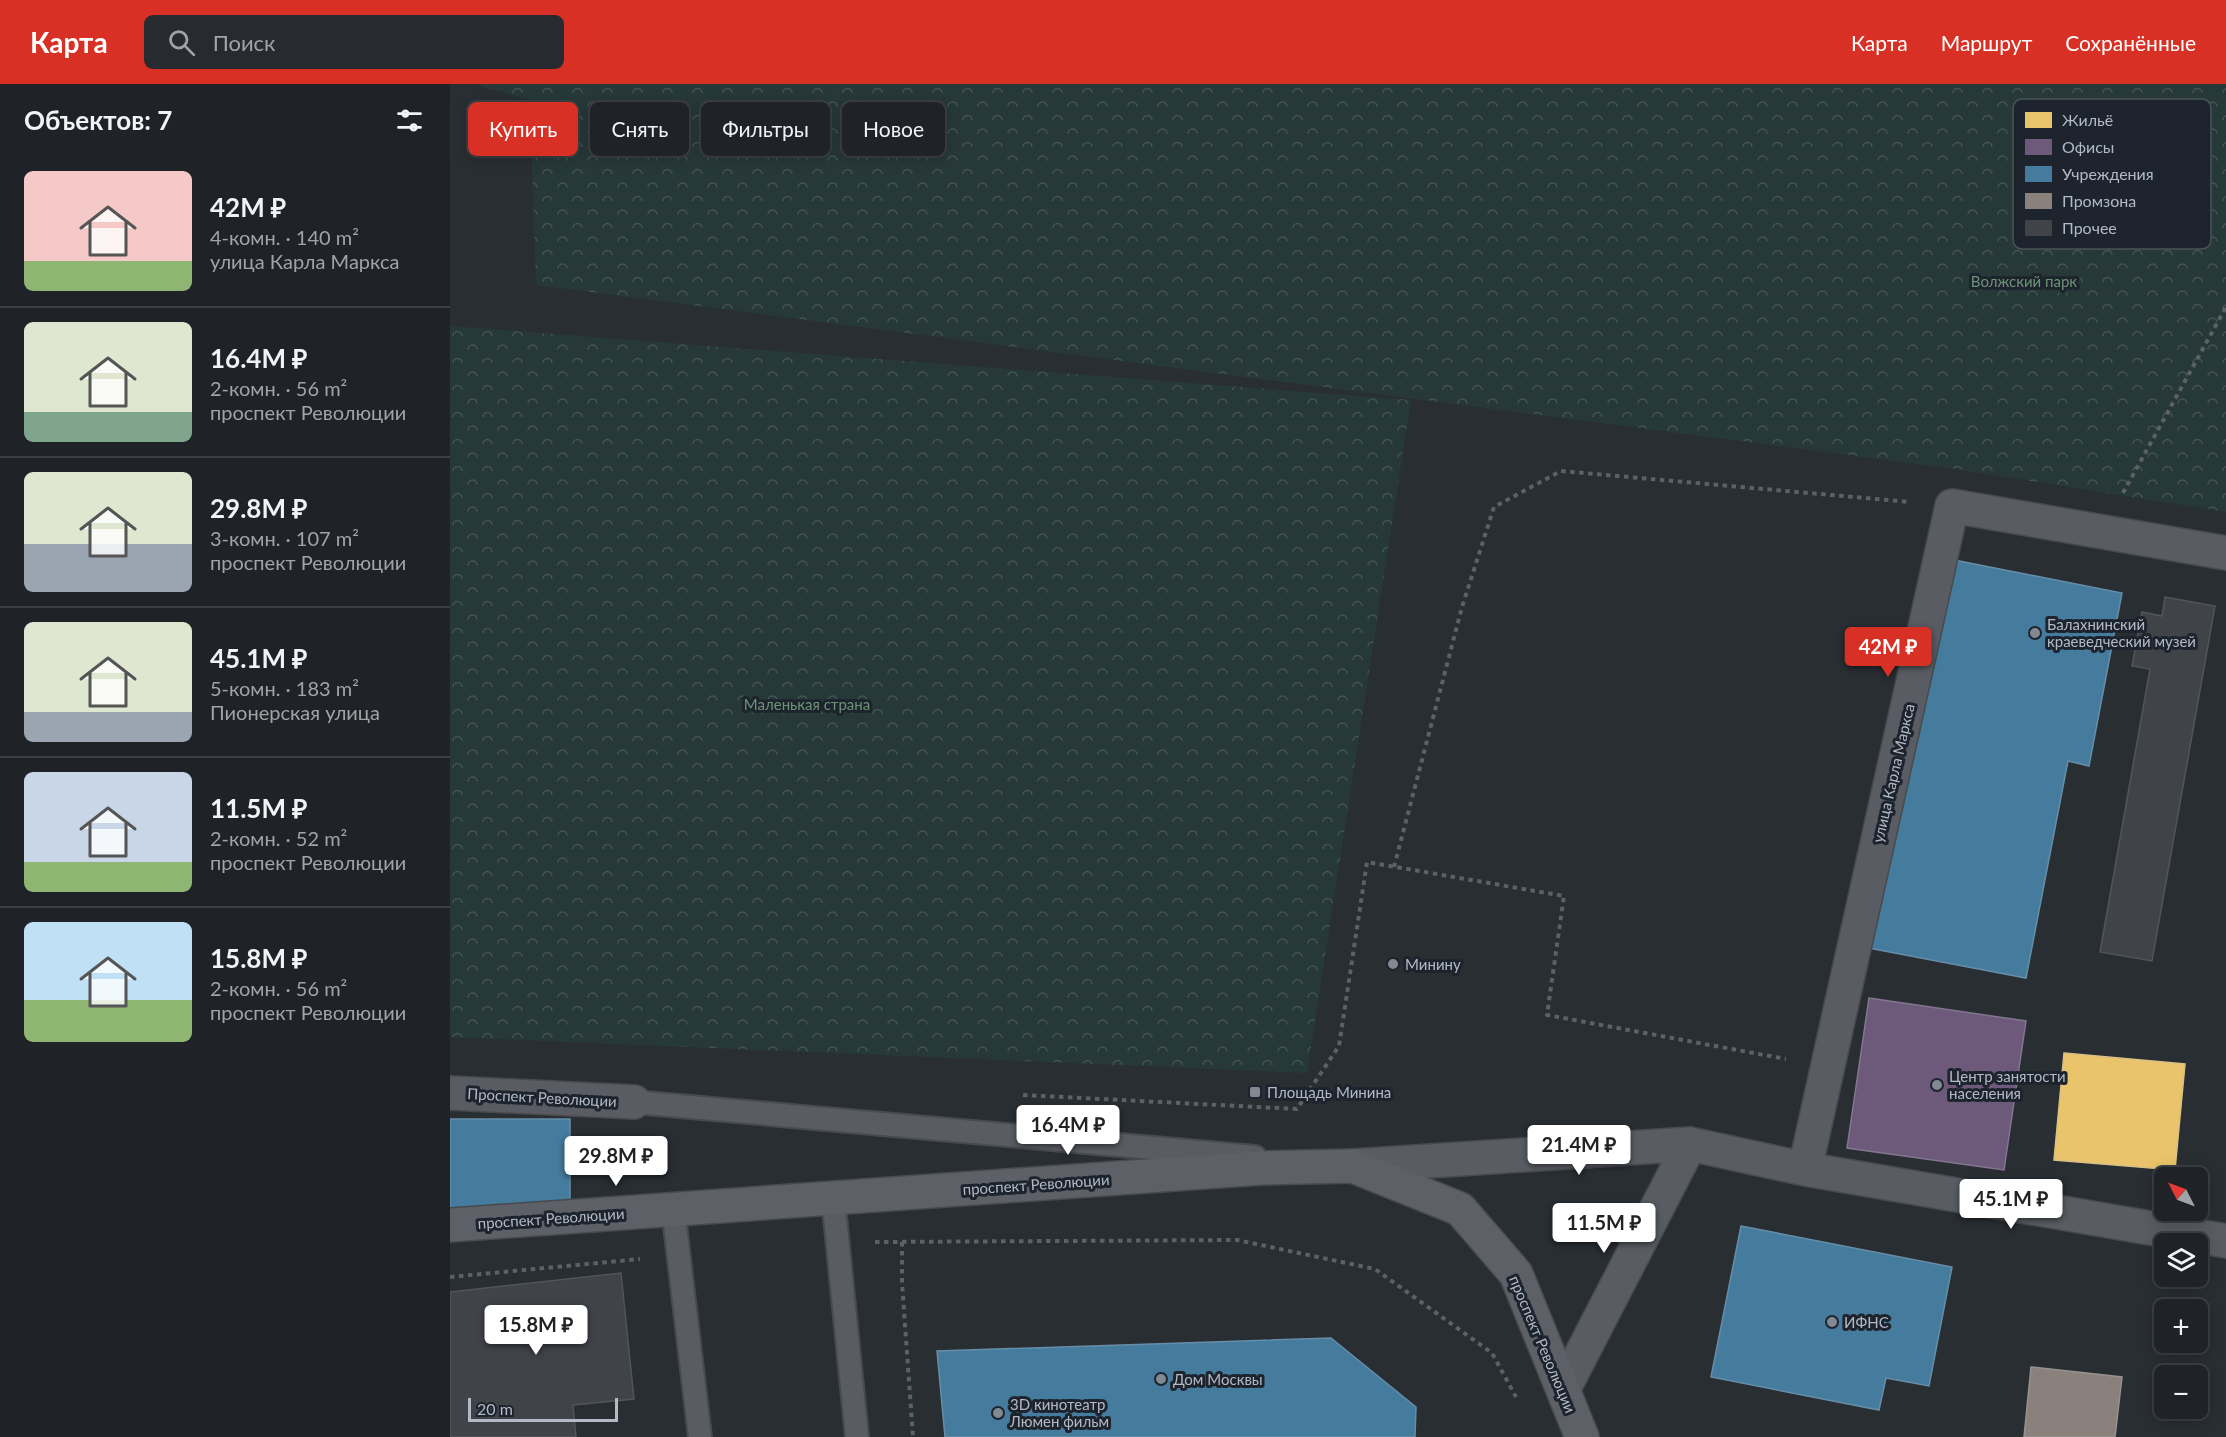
<!DOCTYPE html>
<html lang="ru">
<head>
<meta charset="utf-8">
<style>
	:root { --surface:#1f2226; --page:#272a2e; --text:#f1f3f6; --muted:#a1a4a7; --line:#3c3f43; --accent:#d93025 }
	body { margin:0; font-family:Lato,sans-serif; background:var(--page); color:var(--text); height:100vh; display:flex; flex-direction:column; font-size:22px; white-space:nowrap }
	* { box-sizing:border-box; margin:0 }
	p { font-size:20px; color:var(--muted) }
	.icon { flex:none; width:33px; height:33px; fill:none; stroke:currentColor; stroke-width:2; stroke-linecap:round; stroke-linejoin:round }
	.map { position:relative; flex:1; overflow:hidden }
	.panel { display:flex; flex-direction:column; background:var(--surface); width:450px }
	.panel>* { flex:none }
	.hud { position:absolute; left:18px; top:18px; width:570px; height:54px; display:flex; gap:12px }
	.needle { width:39px; rotate:312deg }
	.controls { position:absolute; left:1704px; top:1083px; display:grid; gap:12px }
	.controls a { display:grid; place-items:center; width:54px; height:54px; border-radius:9px; background:var(--surface); box-shadow:0 3px 15px #0003,0 0 0 2px var(--line); font-size:30px }
	.scale { position:absolute; left:18px; bottom:15px; width:150px; box-sizing:border-box; padding-left:6px; border:3px solid #b3bac5; border-top:0; font-size:16px; line-height:21px; white-space:nowrap; color:#b3bac5; -webkit-text-stroke:4px #1d242e; paint-order:stroke }
	.price { position:absolute; translate:-50% -51px; padding:0 14px; border-radius:6px; background:#fff; color:#222; font-size:20px; line-height:39px; filter:drop-shadow(0 2px 3px #0008) }
	.price::after { content:''; position:absolute; left:50%; top:36px; width:18px; height:14px; margin-left:-9px; background:inherit; clip-path:polygon(0 0,100% 0,50% 100%) }
	.price.current { background:var(--accent); color:#fff }
	ul { padding:0; list-style:none }
	li { display:flex; align-items:center; gap:18px; height:150px; padding:0 24px }
	li+li { border-top:2px solid var(--line) }
	li span { display:grid; place-items:center; flex:none; width:168px; height:120px; border-radius:9px; color:#555 }
	li>.icon { margin-inline-start:auto }
	span .icon { width:72px; height:72px; fill:#fffc; stroke-width:1 }
	li b { font-size:26px }
	h2 { display:flex; justify-content:space-between; align-items:center; height:72px; padding:0 24px; font-size:26px }
	.tag { padding:0 21px; border-radius:9px; background:var(--surface); box-shadow:0 3px 15px #0003,0 0 0 2px var(--line); font-size:21px; line-height:54px }
	.tag.current { background:var(--accent); color:#fff }
	header { display:flex; align-items:center; gap:36px; box-sizing:border-box; height:84px; padding:0 30px; background:var(--accent); color:#fff }
	header strong { font-size:28px }
	nav { display:flex; gap:33px; margin-inline-start:auto; font-size:21px }
	.search { width:420px; height:54px; background:var(--page); display:flex; align-items:center; gap:15px; box-sizing:border-box; padding:0 21px; border-radius:9px; color:var(--muted); font-size:22px }
	main { display:flex; flex:1; min-height:0 }
	.map>svg:first-child { display:block }
</style>
</head>
<body>
<header>
<strong>Карта</strong>
<div class="search"><svg class="icon" aria-label="search" viewBox="0 0 24 24"><circle cx="10" cy="10" r="6"/><path d="M15 15l6 6"/></svg>Поиск</div>
<nav><a>Карта</a><a>Маршрут</a><a>Сохранённые</a></nav>
</header>
<main>
<section class="panel">
<h2>Объектов: 7<svg class="icon" aria-label="filters" viewBox="0 0 24 24"><path d="M4 7h16M4 17h16"/><circle cx="9" cy="7" r="2"/><circle cx="15" cy="17" r="2"/></svg></h2>
<ul>
<li><span style="background:linear-gradient(#f6c9c9 75%,#8fb573 0)"><svg class="icon" aria-label="home" viewBox="0 0 24 24"><path d="M3 11l9-7 9 7M6 9v11h12V9"/></svg></span><div><b>42M ₽</b><p>4-комн. · 140 m²</p><p>улица Карла Маркса</p></div></li>
<li><span style="background:linear-gradient(#dfe7d0 75%,#7fa58c 0)"><svg class="icon" aria-label="home" viewBox="0 0 24 24"><path d="M3 11l9-7 9 7M6 9v11h12V9"/></svg></span><div><b>16.4M ₽</b><p>2-комн. · 56 m²</p><p>проспект Революции</p></div></li>
<li><span style="background:linear-gradient(#dfe7d0 60%,#9aa5b1 0)"><svg class="icon" aria-label="home" viewBox="0 0 24 24"><path d="M3 11l9-7 9 7M6 9v11h12V9"/></svg></span><div><b>29.8M ₽</b><p>3-комн. · 107 m²</p><p>проспект Революции</p></div></li>
<li><span style="background:linear-gradient(#dfe7d0 75%,#9aa5b1 0)"><svg class="icon" aria-label="home" viewBox="0 0 24 24"><path d="M3 11l9-7 9 7M6 9v11h12V9"/></svg></span><div><b>45.1M ₽</b><p>5-комн. · 183 m²</p><p>Пионерская улица</p></div></li>
<li><span style="background:linear-gradient(#c9d6e8 75%,#8fb573 0)"><svg class="icon" aria-label="home" viewBox="0 0 24 24"><path d="M3 11l9-7 9 7M6 9v11h12V9"/></svg></span><div><b>11.5M ₽</b><p>2-комн. · 52 m²</p><p>проспект Революции</p></div></li>
<li><span style="background:linear-gradient(#bfe0f5 65%,#8fb573 0)"><svg class="icon" aria-label="home" viewBox="0 0 24 24"><path d="M3 11l9-7 9 7M6 9v11h12V9"/></svg></span><div><b>15.8M ₽</b><p>2-комн. · 56 m²</p><p>проспект Революции</p></div></li>
</ul>
</section>
<div class="map">
<svg width="1776" height="1353" viewBox="0 0 1776 1353">
	<defs>
		<pattern id="park-crowns" width="20" height="18" patternUnits="userSpaceOnUse" patternTransform="scale(1.5)"><rect width="20" height="18" fill="#273839"/><path d="M2 6a3 3 0 1 1 6 0M12 15a3 3 0 1 1 6 0" fill="none" stroke="#445354"/></pattern>
	</defs>
	<rect width="100%" height="100%" fill="#292e33"/>
	<path fill="url(#park-crowns)" d="M 24,0 L 1776,0 L 1776,428 L 1505,385 L 86,201 L 80,16 Z
		M 0,242 L 961,316 L 857,989 L 0,953 Z"/>
	<path fill="#e9c46a" stroke="#d9c185" stroke-width="1.5" d="M 1614,969 L 1735,980 L 1725,1086 L 1604,1076 Z"/>
	<path fill="#6d597a" stroke="#827690" stroke-width="1.5" d="M 1419,914 L 1576,937 L 1554,1086 L 1397,1064 Z"/>
	<path fill="#457b9d" stroke="#668ea9" stroke-width="1.5" d="M 1494,474 L 1672,509 L 1639,682 L 1618,677 L 1576,894 L 1418,864 Z
		M 0,1035 L 120,1035 L 120,1124 L 0,1124 Z
		M 1291,1142 L 1502,1183 L 1479,1302 L 1436,1294 L 1429,1326 L 1261,1293 Z
		M 881,1254 L 966,1323 L 965,1353 L 495,1353 L 487,1267 Z"/>
	<path fill="#8a817c" stroke="#969292" stroke-width="1.5" d="M 1581,1283 L 1672,1293 L 1665,1353 L 1574,1353 Z"/>
	<path fill="#404449" stroke="#51555b" stroke-width="1.5" d="M 1715,513 L 1765,522 L 1702,877 L 1650,868 L 1700,585 L 1682,582 L 1692,528 L 1712,532 Z
		M 171,1189 L 184,1315 L 123,1321 L 126,1353 L 0,1353 L 0,1208 Z"/>
	<g fill="none" stroke-linecap="round" stroke-linejoin="round">
		<defs>
			<path id="lane" d="M 184,1018 L 805,1073
				M 383,1113 L 407,1353
				M 223,1124 L 250,1353"/>
			<path id="street" d="M 0,1009 L 184,1018
				M 903,1082 L 1240,1060 L 1355,1085 L 1776,1157
				M 1355,1085 L 1502,422 L 1776,469
				M 1114,1304 L 1240,1060"/>
			<path id="secondary" d="M 0,1141 L 811,1084 L 903,1082 L 1010,1125 L 1066,1190 L 1132,1353"/>
		</defs>
		<use href="#lane" stroke="#474a4e" stroke-width="26"/>
		<use href="#street" stroke="#474a4e" stroke-width="36"/>
		<use href="#secondary" stroke="#474a4e" stroke-width="36"/>
		<path stroke="#5c6166" stroke-width="4" stroke-dasharray="4.5 4.5" stroke-linecap="butt" d="M 1673,409 L 1776,223
			M 944,783 L 1012,523 L 1044,423 L 1111,387 L 1460,418
			M 573,1011 L 847,1025 L 889,962 L 917,778 L 1114,812 L 1097,931 L 1336,975
			M 425,1158 L 787,1156 L 925,1185 L 1042,1269 L 1066,1313
			M 452,1158 L 452,1199 L 463,1353
			M 0,1193 L 190,1175"/>
		<use href="#lane" stroke="#595c62" stroke-width="22"/>
		<use href="#street" stroke="#595c62" stroke-width="33"/>
		<use href="#secondary" stroke="#5d6066" stroke-width="33"/>
	</g>
	<g fill="#838992" stroke="#1d242e" stroke-width="2">
		<circle cx="1585" cy="549" r="6"/>
		<circle cx="943" cy="880" r="6"/>
		<circle cx="1487" cy="1001" r="6"/>
		<rect x="799" y="1002" width="12" height="12" rx="3"/>
		<circle cx="1382" cy="1238" r="6"/>
		<circle cx="711" cy="1295" r="6"/>
		<circle cx="548" cy="1329" r="6"/>
	</g>
	<g text-anchor="middle" dominant-baseline="central" stroke-width="6" stroke-linejoin="round" paint-order="stroke">
		<g font-size="15" fill="#6c9375" stroke="#1d242e">
			<text x="1574" y="197">Волжский парк</text>
			<text x="357" y="620">Маленькая страна</text>
		</g>
		<g font-size="15" fill="#b3bac5" stroke="#1d242e" text-anchor="start">
			<text x="1597" y="540">Балахнинский<tspan x="1597" dy="17">краеведческий музей</tspan></text>
			<text x="955" y="880">Минину</text>
			<text x="1499" y="992">Центр занятости<tspan x="1499" dy="17">населения</tspan></text>
			<text x="817" y="1008">Площадь Минина</text>
			<text x="1394" y="1238">ИФНС</text>
			<text x="723" y="1295">Дом Москвы</text>
			<text x="560" y="1320">3D кинотеатр<tspan x="560" dy="17">Люмен фильм</tspan></text>
		</g>
		<g font-size="15" fill="#b3bac5" stroke="#1d242e">
			<text transform="translate(1443 689) rotate(-77)">улица Карла Маркса</text>
			<text transform="translate(92 1013) rotate(3)">Проспект Революции</text>
			<text transform="translate(586 1100) rotate(-4)">проспект Революции</text>
			<text transform="translate(101 1134) rotate(-4)">проспект Революции</text>
			<text transform="translate(1093 1260) rotate(67)">проспект Революции</text>
		</g>
	</g>
	<rect x="1563" y="15" width="198" height="150" rx="9" fill="#1d242e" stroke="#4a515b" stroke-width="1.5"/>
	<rect x="1575" y="28" width="27" height="16" fill="#e9c46a"/>
	<rect x="1575" y="55" width="27" height="16" fill="#6d597a"/>
	<rect x="1575" y="82" width="27" height="16" fill="#457b9d"/>
	<rect x="1575" y="109" width="27" height="16" fill="#8a817c"/>
	<rect x="1575" y="136" width="27" height="16" fill="#404449"/>
	<g font-size="16" fill="#b3bac5">
		<text x="1612" y="42">Жильё</text>
		<text x="1612" y="69">Офисы</text>
		<text x="1612" y="96">Учреждения</text>
		<text x="1612" y="123">Промзона</text>
		<text x="1612" y="150">Прочее</text>
	</g>
</svg>
<div class="controls">
<a><svg class="needle" viewBox="-14 -14 28 28"><path d="M0-13l5 13h-10z" fill="#e53935"/><path d="M0 13l5-13h-10z" fill="#a1a4a7"/></svg></a>
<a><svg class="icon" aria-label="layers" viewBox="0 0 24 24"><path d="M12 4l9 5-9 5-9-5zM3 14l9 5 9-5"/></svg></a>
<a>+</a>
<a>−</a>
</div>
<div class="scale">20 m</div>
<b class="price current" style="left:1438px;top:594px">42M ₽</b>
<b class="price" style="left:618px;top:1072px">16.4M ₽</b>
<b class="price" style="left:1129px;top:1092px">21.4M ₽</b>
<b class="price" style="left:166px;top:1103px">29.8M ₽</b>
<b class="price" style="left:1561px;top:1146px">45.1M ₽</b>
<b class="price" style="left:1154px;top:1170px">11.5M ₽</b>
<b class="price" style="left:86px;top:1272px">15.8M ₽</b>
<div class="hud">
<a class="tag current">Купить</a>
<a class="tag">Снять</a>
<a class="tag">Фильтры</a>
<a class="tag">Новое</a>
</div>
</div>
</main>
</body>
</html>
